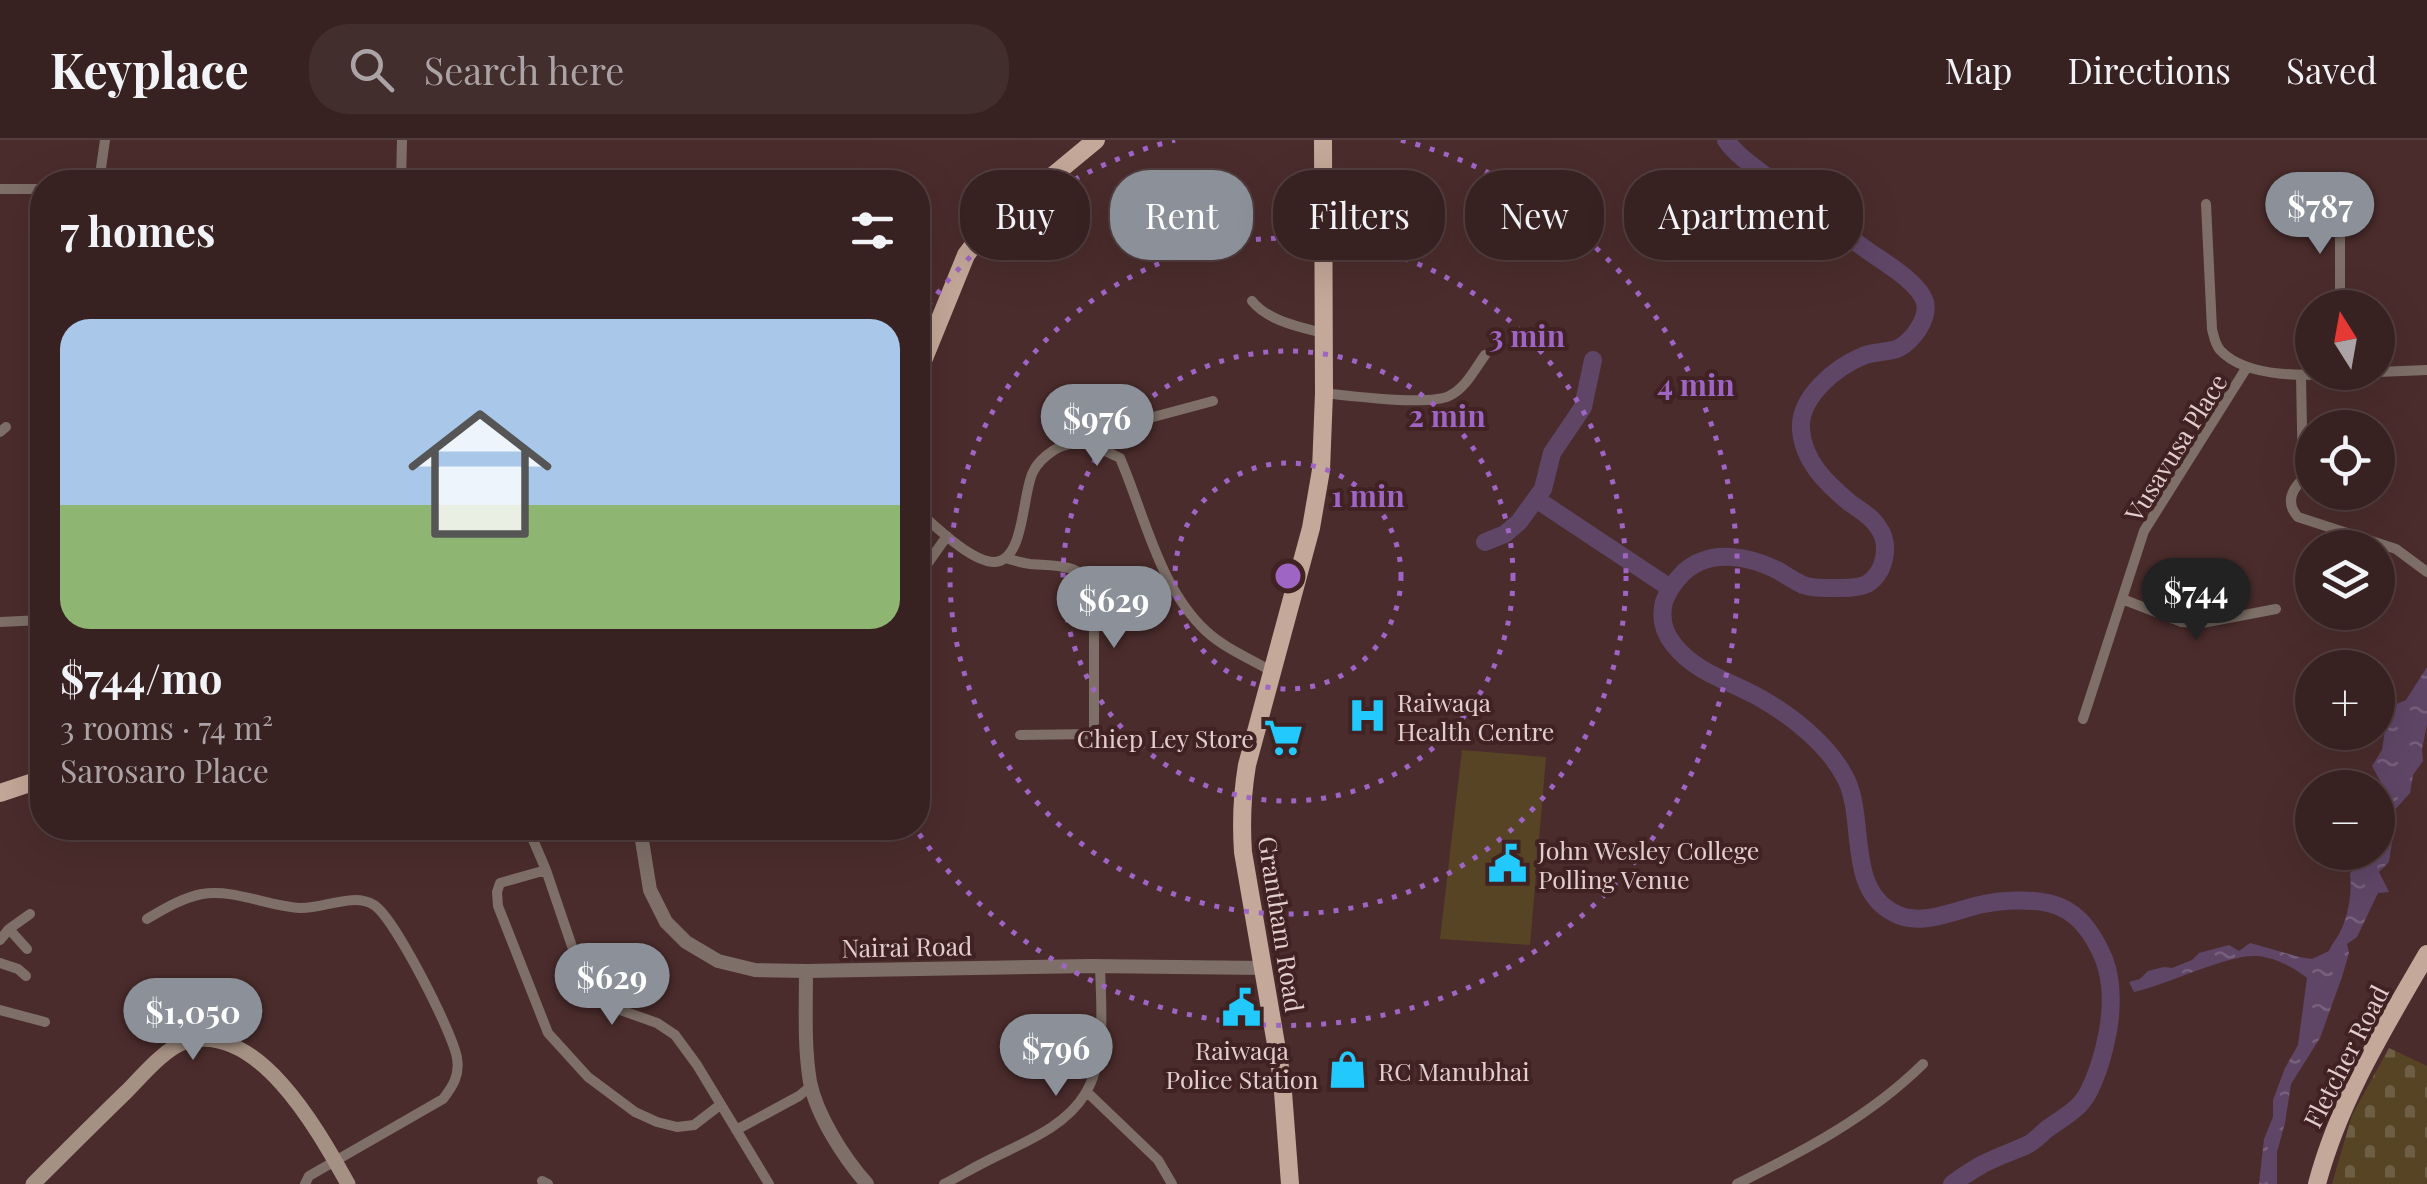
<!DOCTYPE html>
<html lang="en">
<head>
<meta charset="utf-8">
<style>
	:root { --surface:#382121; --page:#432e2e; --text:#f1f3f6; --muted:#aba3a5; --line:#523e3f; --accent:#8c9099 }
	body { margin:0; font-family:"Playfair Display",serif; background:var(--page); color:var(--text); height:100vh; display:flex; flex-direction:column; font-size:38px; white-space:nowrap }
	* { box-sizing:border-box; margin:0 }
	p { font-size:32px; color:var(--muted) }
	.icon { flex:none; width:55px; height:55px; fill:none; stroke:currentColor; stroke-width:2; stroke-linecap:round; stroke-linejoin:round }
	.map { position:relative; flex:1; overflow:hidden }
	.panel { position:absolute; left:30px; top:30px; width:900px; height:670px; display:flex; flex-direction:column; background:var(--surface); border-radius:40px; box-shadow:0 10px 40px #0002,0 0 0 2px var(--line) }
	.panel>* { flex:none }
	.top-card { position:absolute; left:960px; top:30px; width:950px; height:90px; display:flex; gap:20px }
	.needle { width:65px; rotate:349deg }
	.controls { position:absolute; left:2295px; top:150px; display:grid; gap:20px }
	.controls a { display:grid; place-items:center; width:100px; height:100px; border-radius:50%; background:var(--surface); box-shadow:0 10px 40px #0002,0 0 0 2px var(--line); font-size:50px }
	.price { position:absolute; translate:-50% -85px; padding:0 22px; border-radius:35px; background:var(--accent); color:#fff; font-size:32px; line-height:65px; filter:drop-shadow(0 2px 5px #0008) }
	.price::after { content:''; position:absolute; left:50%; top:60px; width:30px; height:22px; margin-left:-15px; background:inherit; clip-path:polygon(0 0,100% 0,50% 100%) }
	.price.selected { background:#222; color:#fff }
	ul { padding:0; list-style:none }
	li { display:grid; align-content:center; gap:20px; height:530px; padding:0 30px }
	li+li { border-top:2px solid var(--line) }
	li span { display:grid; place-items:center; height:310px; border-radius:30px; color:#555 }
	li>.icon { margin-inline-start:auto }
	span .icon { width:180px; height:180px; fill:#fffc; stroke-width:1 }
	li b { font-size:42px }
	h2 { display:flex; justify-content:space-between; align-items:center; height:120px; padding:0 30px; font-size:42px }
	.chip { padding:0 35px; border-radius:40px; background:var(--surface); box-shadow:0 10px 40px #0002,0 0 0 2px var(--line); font-size:35px; line-height:90px }
	.chip.selected { background:var(--accent); color:#fff }
	header { display:flex; align-items:center; gap:60px; box-sizing:border-box; height:140px; padding:0 50px; background:var(--surface); border-bottom:2px solid var(--line) }
	header strong { font-size:48px }
	nav { display:flex; gap:55px; margin-inline-start:auto; font-size:35px }
	.search { width:700px; height:90px; background:var(--page); display:flex; align-items:center; gap:25px; box-sizing:border-box; padding:0 35px; border-radius:40px; color:var(--muted); font-size:38px }
	.map>svg:first-child { display:block }
</style>
</head>
<body>
<header>
<strong>Keyplace</strong>
<div class="search"><svg class="icon" aria-label="search" viewBox="0 0 24 24"><circle cx="10" cy="10" r="6"/><path d="M15 15l6 6"/></svg>Search here</div>
<nav><a>Map</a><a>Directions</a><a>Saved</a></nav>
</header>
<div class="map">
<svg width="2427" height="1044" viewBox="0 0 2427 1044">
	<defs>
		<pattern id="cemetery-stones" width="16" height="16" patternUnits="userSpaceOnUse" patternTransform="scale(2.5)"><rect width="16" height="16" fill="#564425"/><path d="M2 7V4a2 2 0 0 1 4 0v3zM10 15v-3a2 2 0 0 1 4 0v3z" fill="#6e5e43"/></pattern>
		<pattern id="water-ripples" width="26" height="14" patternUnits="userSpaceOnUse" patternTransform="scale(2.5)"><rect width="26" height="14" fill="#5f4667"/><path d="M2 4q2-2 4 0t4 0M15 11q2-2 4 0t4 0" fill="none" stroke="#76607c"/></pattern>
	</defs>
	<rect width="100%" height="100%" fill="#4b2c2c"/>
	<path fill="url(#cemetery-stones)" d="M 2389,908 L 2427,926 L 2427,1044 L 2332,1044 L 2352,975 Z"/>
	<path fill="#564425" d="M 1462,610 L 1546,617 L 1530,805 L 1440,799 Z"/>
	<path fill="url(#water-ripples)" d="M 2427,527 L 2427,585 L 2422,609 L 2423,621 L 2413,635 L 2410,653 L 2391,674 L 2395,681 L 2389,722 L 2379,732 L 2389,752 L 2378,753 L 2357,797 L 2347,804 L 2349,813 L 2342,837 L 2320,898 L 2291,944 L 2285,983 L 2277,1012 L 2277,1044 L 2259,1044 L 2264,999 L 2273,977 L 2273,960 L 2285,928 L 2298,905 L 2307,838 C 2293,827 2275,817 2256,816 C 2228,814 2166,845 2134,852 L 2129,842 L 2140,839 L 2148,831 L 2164,827 L 2172,828 L 2192,820 L 2199,813 L 2229,805 L 2239,811 L 2250,803 L 2299,817 L 2312,819 L 2329,811 C 2332,803 2338,798 2341,790 C 2349,774 2352,751 2350,733 L 2361,724 L 2364,713 L 2378,712 L 2378,665 L 2384,648 L 2372,626 L 2382,610 L 2386,583 L 2394,565 L 2406,560 Z"/>
	<g fill="none" stroke-linecap="round" stroke-linejoin="round">
		<path stroke="#5f4667" stroke-width="18" d="M 1726,0 C 1736,15 1752,25 1767,37 C 1801,63 1836,88 1871,113 C 1887,124 1919,143 1925,162 C 1929,179 1913,200 1899,208 C 1888,213 1874,211 1863,216 C 1836,227 1799,257 1801,289 C 1803,321 1826,343 1850,363 C 1860,370 1872,377 1878,387 C 1891,404 1885,433 1867,444 C 1859,448 1848,448 1840,448 C 1827,448 1815,449 1803,445 C 1794,441 1787,436 1779,431 C 1749,416 1711,408 1684,432 C 1675,441 1668,450 1664,462 C 1660,478 1664,493 1674,505 C 1696,533 1730,541 1760,558 C 1792,576 1829,605 1846,639 C 1866,680 1846,749 1894,773 C 1922,788 1956,769 1984,764 C 2003,760 2029,759 2048,763 C 2077,769 2093,793 2104,819 C 2113,843 2112,867 2108,891 C 2104,912 2098,934 2088,953 C 2079,970 2062,978 2047,989 C 2040,995 2034,1002 2025,1006 C 2011,1012 1997,1017 1983,1024 C 1972,1030 1962,1037 1952,1044
			M 1536,359 L 1670,448
			M 1485,402 L 1505,394 L 1519,382 L 1543,349 L 1552,313 L 1583,267 L 1593,220"/>
		<path stroke="#7e7068" stroke-width="10" d="M 99,42 L 105,0
			M 401,42 L 402,0
			M 579,42 L 586,38 C 636,37 702,30 750,42
			M 0,49 L 42,49
			M 2206,64 L 2212,189 C 2214,197 2215,204 2220,210 C 2251,244 2330,234 2371,232
			M 2340,66 L 2340,168
			M 1252,161 C 1268,181 1300,187 1323,193
			M 2378,232 L 2427,230
			M 2301,236 L 2303,339 C 2290,351 2286,364 2298,377 L 2396,409 L 2427,432
			M 1324,253 C 1350,256 1428,266 1449,256 C 1465,249 1475,229 1485,215
			M 1101,291 L 1213,261
			M 0,292 L 6,287
			M 918,371 C 934,385 972,423 995,422 C 1025,420 1022,353 1033,332 C 1037,323 1045,316 1054,310 C 1077,296 1098,307 1120,318 C 1145,376 1159,447 1206,491 C 1224,508 1251,519 1273,532
			M 1005,418 C 1013,420 1021,423 1030,424 C 1055,426 1084,422 1094,452 L 1094,594 L 1020,595
			M 918,437 L 947,396
			M 2122,459 L 2182,482 L 2202,483 L 2276,469
			M 0,482 L 42,480
			M 2083,579 L 2144,391 L 2247,227
			M 528,688 L 546,730 L 579,827 L 591,850 L 609,866 L 657,883 L 675,895 L 697,925 L 769,1044
			M 546,730 L 500,743 L 497,752 L 498,766 L 548,893 L 588,937 L 635,972 L 657,982 L 677,987 L 694,985 L 720,965
			M 147,779 C 164,769 182,758 202,754 C 235,749 267,766 300,768 C 323,769 353,752 374,765 C 394,777 453,893 457,918 C 460,935 453,946 443,959 L 309,1036 L 305,1044
			M 9,789 L 27,809
			M 0,800 L 9,789 L 30,774
			M 0,823 L 18,829 L 26,836
			M 0,870 L 45,882
			M 1087,952 L 1158,1020 L 1172,1044
			M 736,990 L 799,956 L 811,946
			M 542,1041 L 548,1044
			M 944,1044 C 958,1037 971,1029 985,1022 C 1019,1004 1064,989 1085,954 C 1107,918 1101,866 1100,826
			M 1737,1044 C 1804,1011 1869,977 1923,924"/>
		<path stroke="#7e7068" stroke-width="14" d="M 640,688 L 650,750 L 666,782 L 686,802 L 718,821 L 755,830 L 806,831 L 1090,826 L 1263,828
			M 806,831 C 806,868 804,906 810,942 C 817,976 844,1018 867,1044"/>
		<path stroke="#a59084" stroke-width="15" d="M 33,1044 C 64,1013 95,982 126,952 C 141,937 165,908 185,902 C 258,880 319,992 348,1044"/>
		<path stroke="#c4a899" stroke-width="18" d="M 918,233 L 966,115 L 981,95 L 1096,0
			M 0,653 L 42,639
			M 1290,1044 L 1282,939 L 1243,712 C 1241,683 1242,655 1247,625 L 1311,388 L 1321,330 L 1324,253 L 1323,0
			M 2317,1044 C 2339,961 2384,888 2427,814"/>
	</g>
	<g fill="none" stroke="#9f65c4" stroke-width="5" stroke-dasharray="5 10">
		<circle cx="1288" cy="436" r="113"/>
		<circle cx="1288" cy="436" r="225"/>
		<circle cx="1288" cy="436" r="338"/>
		<path d="M919 178A450 450 0 0 1 1175 0M1401 0A450 450 0 1 1 915 688"/>
	</g>
	<defs>
		<symbol id="hospital-bare" viewBox="-9 -9 18 18"><path d="M-5-5h3v3.5h4V-5h3V5h-3V1.5h-4V5h-3Z" fill="#21c9fd" stroke="#402223" stroke-width="2.5" paint-order="stroke"/></symbol>
		<symbol id="supermarket-bare" viewBox="-9 -9 18 18"><path d="M-6-5.5h2.5l.6 2H6L4.5 2H-2.5L-4.4-4H-6ZM-1.5 3.2a1.3 1.3 0 1 0 .1 0ZM3 3.2a1.3 1.3 0 1 0 .1 0Z" fill="#21c9fd" stroke="#402223" stroke-width="2.5" paint-order="stroke"/></symbol>
		<symbol id="civic-bare" viewBox="-9 -9 18 18"><path d="M-.6-6.5H3V-4.5H.6V-3L4-1V1h2V6H-6V1h2V-1L-.6-3ZM-1.2 2.5V6h2.4V2.5Z" fill="#21c9fd" stroke="#402223" stroke-width="2.5" paint-order="stroke"/></symbol>
		<symbol id="shop-bare" viewBox="-9 -9 18 18"><path d="M-5-2.5h2.3a2.7 3.5 0 0 1 5.4 0H5L5.5 6h-11ZM-1.5-2.5h3a1.5 2.3 0 0 0-3 0Z" fill="#21c9fd" stroke="#402223" stroke-width="2.5" paint-order="stroke"/></symbol>
	</defs>
	<g fill-rule="evenodd">
		<use href="#hospital-bare" x="1340" y="548" width="55" height="55"/>
		<use href="#supermarket-bare" x="1256" y="570" width="55" height="55"/>
		<use href="#civic-bare" x="1480" y="696" width="55" height="55"/>
		<use href="#civic-bare" x="1214" y="840" width="55" height="55"/>
		<use href="#shop-bare" x="1320" y="902" width="55" height="55"/>
	</g>
	<g text-anchor="middle" dominant-baseline="central" stroke-width="8" stroke-linejoin="round" paint-order="stroke">
		<g font-size="25" fill="#e2cecd" stroke="#402223">
			<text transform="translate(2175 307) rotate(-58)">Vusavusa Place</text>
			<text transform="translate(1282 784) rotate(81)">Grantham Road</text>
			<text transform="translate(907 806) rotate(-1)">Nairai Road</text>
			<text transform="translate(2345 916) rotate(-63)">Fletcher Road</text>
		</g>
		<g font-size="25" fill="#e2cecd" stroke="#402223" text-anchor="start">
			<text x="1397" y="561">Raiwaqa<tspan x="1397" dy="29">Health Centre</tspan></text>
			<text x="1254" y="597" text-anchor="end">Chiep Ley Store</text>
			<text x="1538" y="709">John Wesley College<tspan x="1538" dy="29">Polling Venue</tspan></text>
			<text x="1242" y="909" text-anchor="middle">Raiwaqa<tspan x="1242" dy="29">Police Station</tspan></text>
			<text x="1378" y="930">RC Manubhai</text>
		</g>
	</g>
	<circle cx="1288" cy="436" r="15" fill="#9f65c4" stroke="#402223" stroke-width="5"/>
	<g font-size="30" text-anchor="middle" font-weight="bold" fill="#9f65c4" stroke="#402223" stroke-width="8" stroke-linejoin="round" paint-order="stroke">
		<text x="1527" y="207">3 min</text>
		<text x="1696" y="256">4 min</text>
		<text x="1447" y="287">2 min</text>
		<text x="1368" y="367">1 min</text>
	</g>
</svg>
<div class="controls">
<a><svg class="needle" viewBox="-14 -14 28 28"><path d="M0-13l5 13h-10z" fill="#e53935"/><path d="M0 13l5-13h-10z" fill="#aba3a5"/></svg></a>
<a><svg class="icon" aria-label="locate" viewBox="0 0 24 24"><circle cx="12" cy="12" r="6"/><path d="M12 2v4M12 18v4M2 12h4M18 12h4"/></svg></a>
<a><svg class="icon" aria-label="layers" viewBox="0 0 24 24"><path d="M12 4l9 5-9 5-9-5zM3 14l9 5 9-5"/></svg></a>
<a>+</a>
<a>−</a>
</div>
<b class="price" style="left:2320px;top:117px">$787</b>
<b class="price" style="left:1097px;top:329px">$976</b>
<b class="price selected" style="left:2196px;top:503px">$744</b>
<b class="price" style="left:1114px;top:511px">$629</b>
<b class="price" style="left:612px;top:888px">$629</b>
<b class="price" style="left:193px;top:923px">$1,050</b>
<b class="price" style="left:1056px;top:959px">$796</b>
<div class="top-card">
<a class="chip">Buy</a>
<a class="chip selected">Rent</a>
<a class="chip">Filters</a>
<a class="chip">New</a>
<a class="chip">Apartment</a>
</div>
<section class="panel">
<h2>7 homes<svg class="icon" aria-label="filters" viewBox="0 0 24 24"><path d="M4 7h16M4 17h16"/><circle cx="9" cy="7" r="2"/><circle cx="15" cy="17" r="2"/></svg></h2>
<ul>
<li><span style="background:linear-gradient(#a9c7e8 60%,#8fb573 0)"><svg class="icon" aria-label="home" viewBox="0 0 24 24"><path d="M3 11l9-7 9 7M6 9v11h12V9"/></svg></span><div><b>$744/mo</b><p>3 rooms · 74 m²</p><p>Sarosaro Place</p></div></li>
</ul>
</section>
</div>
</body>
</html>
